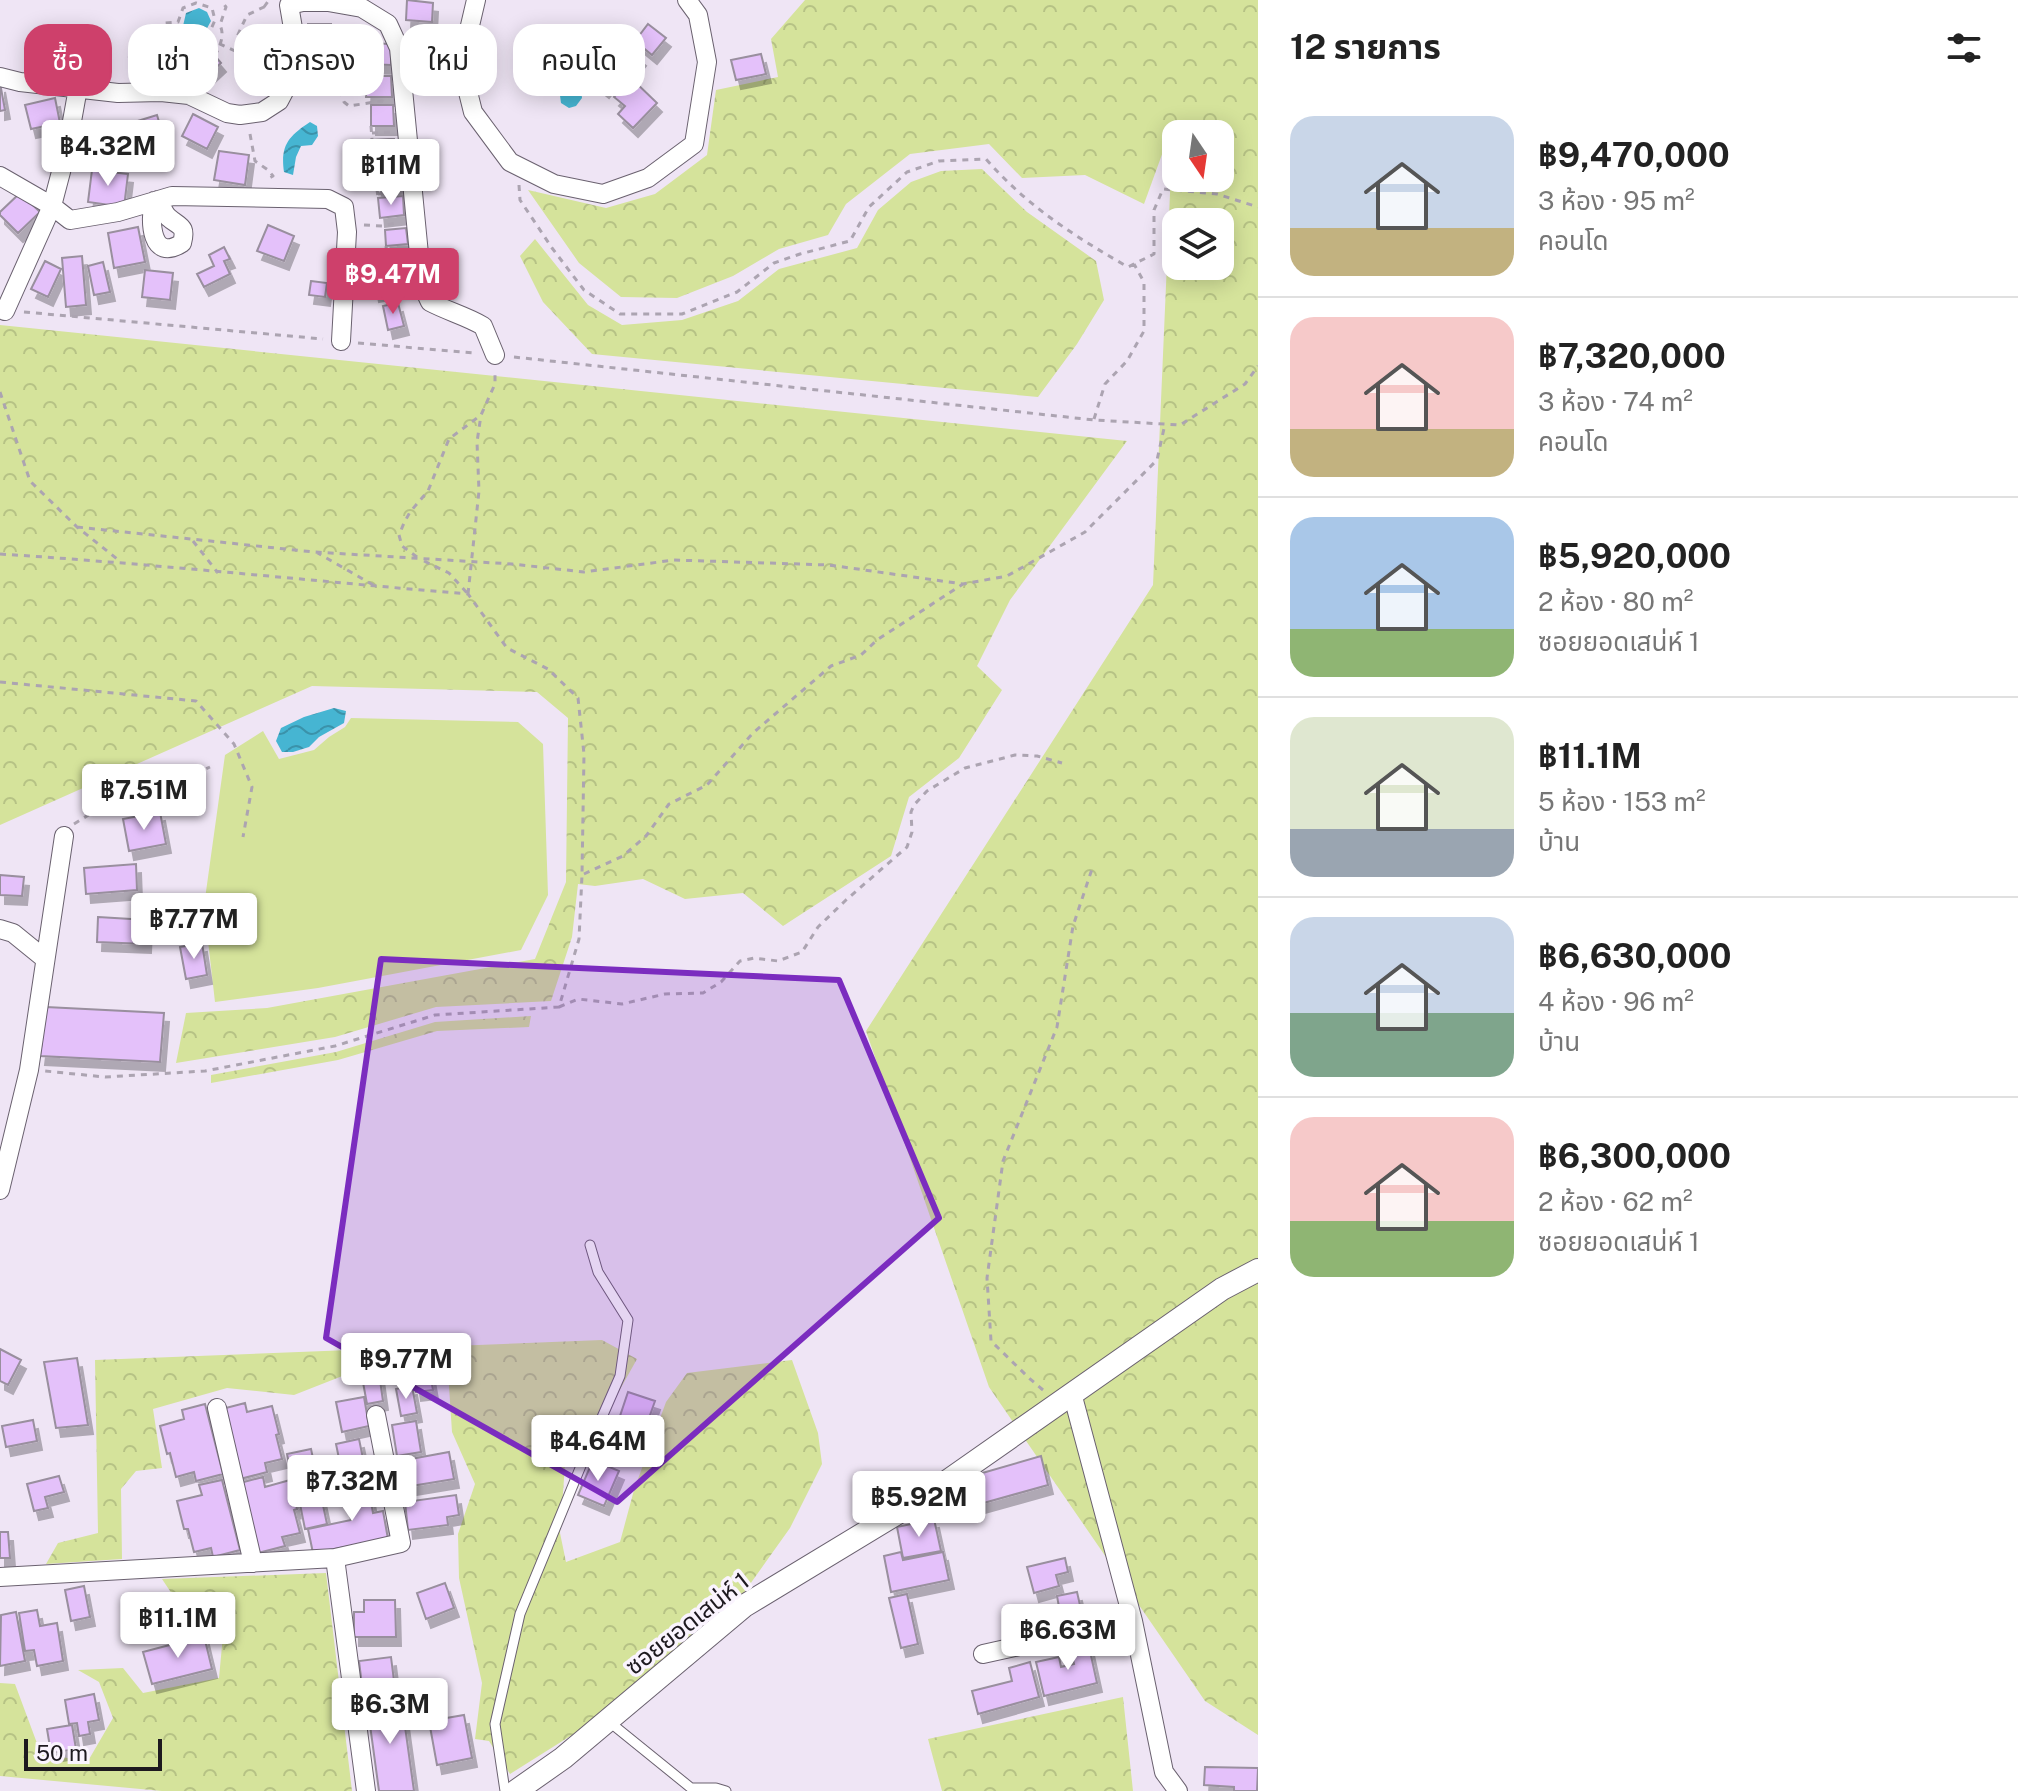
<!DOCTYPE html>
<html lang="th">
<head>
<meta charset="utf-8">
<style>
	:root { --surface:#fff; --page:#f2f2f2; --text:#222; --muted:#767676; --line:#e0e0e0; --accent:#ce406b }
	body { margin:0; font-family:"Public Sans","Noto Sans Thai",sans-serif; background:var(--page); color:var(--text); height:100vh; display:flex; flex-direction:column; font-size:30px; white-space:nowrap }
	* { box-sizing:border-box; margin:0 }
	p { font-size:26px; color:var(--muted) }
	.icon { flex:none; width:44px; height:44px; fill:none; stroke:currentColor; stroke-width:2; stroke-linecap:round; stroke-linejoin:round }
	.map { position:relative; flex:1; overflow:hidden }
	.drawer { display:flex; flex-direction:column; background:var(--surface); width:760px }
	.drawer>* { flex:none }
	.banner { position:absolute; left:24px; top:24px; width:760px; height:72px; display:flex; gap:16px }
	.needle { width:52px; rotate:167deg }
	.controls { position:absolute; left:1162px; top:120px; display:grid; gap:16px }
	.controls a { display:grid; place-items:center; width:72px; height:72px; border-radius:16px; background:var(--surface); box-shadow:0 4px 20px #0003; font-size:40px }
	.scale { position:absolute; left:24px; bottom:20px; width:138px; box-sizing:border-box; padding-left:8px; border:4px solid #1d191f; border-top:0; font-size:22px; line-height:28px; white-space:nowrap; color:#1d191f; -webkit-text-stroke:6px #faf4fe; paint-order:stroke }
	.price { position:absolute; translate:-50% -68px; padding:0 18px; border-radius:8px; background:#fff; color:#222; font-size:26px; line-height:52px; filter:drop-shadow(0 2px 4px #0008) }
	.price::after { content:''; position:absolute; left:50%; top:48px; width:24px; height:18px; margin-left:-12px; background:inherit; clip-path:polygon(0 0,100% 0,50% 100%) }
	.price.current { background:var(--accent); color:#fff }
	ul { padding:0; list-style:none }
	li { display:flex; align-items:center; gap:24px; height:200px; padding:0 32px }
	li+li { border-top:2px solid var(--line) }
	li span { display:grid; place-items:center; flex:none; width:224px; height:160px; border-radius:24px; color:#555 }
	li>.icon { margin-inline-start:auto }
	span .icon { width:96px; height:96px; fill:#fffc; stroke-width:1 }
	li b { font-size:34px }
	h2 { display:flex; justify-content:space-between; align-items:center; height:96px; padding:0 32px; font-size:34px }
	.tag { padding:0 28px; border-radius:24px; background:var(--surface); box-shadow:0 4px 20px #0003; font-size:28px; line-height:72px }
	.tag.current { background:var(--accent); color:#fff }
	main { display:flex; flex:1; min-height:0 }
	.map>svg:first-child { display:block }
</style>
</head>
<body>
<main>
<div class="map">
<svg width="1258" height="1791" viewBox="0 0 1258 1791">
	<defs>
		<pattern id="forest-crowns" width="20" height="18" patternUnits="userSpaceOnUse" patternTransform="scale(2)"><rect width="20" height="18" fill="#d5e39b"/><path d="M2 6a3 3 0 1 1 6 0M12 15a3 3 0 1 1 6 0" fill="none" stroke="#b6c285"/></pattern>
		<pattern id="water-waves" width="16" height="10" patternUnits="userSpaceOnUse" patternTransform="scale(2)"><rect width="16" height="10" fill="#46b5d2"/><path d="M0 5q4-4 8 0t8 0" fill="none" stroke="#3a92aa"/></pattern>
		<filter id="shadow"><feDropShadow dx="5" dy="9" stdDeviation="0" flood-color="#0004"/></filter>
	</defs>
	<rect width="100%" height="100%" fill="#efe5f5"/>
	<path fill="url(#forest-crowns)" fill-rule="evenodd" d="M 805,0 L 1258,0 L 1258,1735 L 1205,1701 L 989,1387 L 866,1031 L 1153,585 L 1173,124 L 1144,204 L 1085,175 L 1022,178 L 989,144 L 910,154 L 846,204 L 828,235 L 779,249 L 733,276 L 677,298 L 621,297 L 579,263 L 528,190 L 606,208 L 655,194 L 707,155 L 716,90 L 778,77 L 771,39 ZM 1176,134 L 1220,134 L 1220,178 L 1176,178 ZM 1176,222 L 1220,222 L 1220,266 L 1176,266 Z
		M 982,169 L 1027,212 L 1096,261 L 1104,300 L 1077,344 L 1038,397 L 592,354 L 543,302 L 520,256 L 535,239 L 588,305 L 622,325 L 682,320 L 738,301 L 779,269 L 857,248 L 878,210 L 911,182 L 941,171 Z
		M 0,325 L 1127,441 L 1010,600 L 977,666 L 1002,690 L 959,758 L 909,797 L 891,856 L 783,926 L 743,893 L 685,899 L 643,879 L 595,886 L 578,884 L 572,937 L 551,1001 L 436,1007 L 335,1037 L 176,1063 L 186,1013 L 267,1008 L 535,959 L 566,882 L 568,718 L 537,692 L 312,686 L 0,825 Z
		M 531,1016 L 529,1027 L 437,1031 L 338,1060 L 211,1083 L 211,1075 L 336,1052 L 435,1022 Z
		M 602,1340 L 637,1359 L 603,1420 L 566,1452 L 560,1533 L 566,1562 L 620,1542 L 634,1490 L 666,1402 L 687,1373 L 792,1360 L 818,1433 L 822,1464 L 790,1528 L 743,1594 L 599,1718 L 510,1774 L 489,1741 L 475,1739 L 482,1683 L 459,1578 L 458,1534 L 475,1484 L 452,1432 L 447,1356 L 378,1362 L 294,1395 L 227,1388 L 153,1409 L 162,1468 L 136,1471 L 121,1489 L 122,1559 L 46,1564 L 58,1543 L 98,1533 L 95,1360 Z
		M 326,1573 L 352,1791 L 162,1791 L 0,1776 L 0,1683 L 15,1684 L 41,1754 L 88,1761 L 113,1718 L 99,1682 L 78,1670 L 123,1668 L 143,1693 L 219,1678 L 223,1635 L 184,1612 L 162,1579 Z
		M 1123,1697 L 1133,1791 L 942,1791 L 928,1739 Z"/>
	<path fill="#d5e39b" d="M 351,718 L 518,722 L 543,744 L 548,895 L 521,950 L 318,988 L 215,1002 L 204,906 L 225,755 L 263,731 L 279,759 L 314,750 L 329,737 L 345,727 Z"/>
	<path fill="url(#water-waves)" d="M 199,8 L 207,12 L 211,21 L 205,32 L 191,35 L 180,47 L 169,49 L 166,46 L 163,39 L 167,32 L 183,26 L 186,13 Z
		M 555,62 L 561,64 L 565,72 L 575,73 L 577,78 L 575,83 L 581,89 L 582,98 L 576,106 L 569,108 L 561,103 L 559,88 L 548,74 L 550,65 Z
		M 310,122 L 317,126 L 318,136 L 312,145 L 301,146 L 296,157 L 293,175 L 284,172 C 280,145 289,136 310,122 Z
		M 334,708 L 346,711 L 344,723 L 319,737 L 309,747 L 293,752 L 282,752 L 276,741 L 281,728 L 304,717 Z"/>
	<path fill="#e4c1fa" stroke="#998f9e" stroke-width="2" filter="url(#shadow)" d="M 407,0 L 433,3 L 432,22 L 406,20 Z
		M 308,24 L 331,24 L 331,53 L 308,53 Z
		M 648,24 L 666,38 L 652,55 L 635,41 Z
		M 603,27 L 641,57 L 631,69 L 624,64 L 604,89 L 573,64 Z
		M 247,29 L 261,33 L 256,50 L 242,47 Z
		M 407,34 L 431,36 L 430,55 L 406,54 Z
		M 366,43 L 391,44 L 391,65 L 366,64 Z
		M 143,45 L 156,59 L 142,71 L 129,57 Z
		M 209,49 L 221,63 L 208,75 L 195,60 Z
		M 761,54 L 766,74 L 736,80 L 731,60 Z
		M 367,76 L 391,76 L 392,97 L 366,97 Z
		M 631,78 L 657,103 L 633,128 L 618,114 L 625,106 L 614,97 Z
		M 0,83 L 5,110 L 0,111 Z
		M 55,98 L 60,123 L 31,129 L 25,105 Z
		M 371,105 L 393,105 L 394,126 L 371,126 Z
		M 193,114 L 218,127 L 207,149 L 182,136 Z
		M 157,115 L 165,142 L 136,150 L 128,124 Z
		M 389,139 L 394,139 L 395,161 L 373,162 L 372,140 Z
		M 219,151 L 249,155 L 245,185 L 214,180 Z
		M 399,167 L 401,187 L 377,189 L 375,169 Z
		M 92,170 L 128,174 L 124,207 L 88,202 Z
		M 20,193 L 40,212 L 18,233 L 0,215 L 0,212 Z
		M 403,196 L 404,215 L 380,218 L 378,198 Z
		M 268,225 L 294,236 L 284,261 L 257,251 Z
		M 138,227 L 145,262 L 114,268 L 108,233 Z
		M 406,228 L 408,244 L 386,246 L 385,230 Z
		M 224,247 L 230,259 L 224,261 L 230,274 L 204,287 L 197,274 L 214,266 L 209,255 Z
		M 409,253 L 410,269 L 388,272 L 387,255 Z
		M 82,256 L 86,305 L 66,307 L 62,258 Z
		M 45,261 L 61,269 L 48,297 L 31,289 Z
		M 103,262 L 110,292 L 94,295 L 88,266 Z
		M 145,270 L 173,273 L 170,300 L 142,297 Z
		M 391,273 L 394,289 L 374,293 L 371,277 Z
		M 311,281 L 327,283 L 325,297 L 309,295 Z
		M 398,303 L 404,326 L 388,330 L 383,306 Z
		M 160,812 L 166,844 L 129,851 L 123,819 Z
		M 136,864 L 137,890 L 86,894 L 84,868 Z
		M 0,875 L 24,877 L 22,896 L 0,895 Z
		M 98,917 L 147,920 L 146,944 L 97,942 Z
		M 202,943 L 207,975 L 186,979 L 180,947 Z
		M 46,1007 L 164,1013 L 160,1062 L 40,1056 Z
		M 0,1349 L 21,1360 L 8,1385 L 0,1381 Z
		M 77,1358 L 88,1425 L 56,1428 L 44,1362 Z
		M 428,1362 L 433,1390 L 416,1392 L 412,1364 Z
		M 379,1373 L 383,1401 L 367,1404 L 362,1377 Z
		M 412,1386 L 417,1413 L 401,1416 L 396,1389 Z
		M 628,1392 L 655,1401 L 638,1449 L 612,1440 Z
		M 364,1397 L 369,1426 L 342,1432 L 336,1402 Z
		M 245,1403 L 247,1412 L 272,1406 L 279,1434 L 276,1435 L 282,1459 L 265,1463 L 267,1472 L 240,1479 L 222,1409 Z
		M 205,1404 L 223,1474 L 196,1481 L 194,1472 L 176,1477 L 170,1453 L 167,1454 L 160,1426 L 184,1419 L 182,1410 Z
		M 33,1420 L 37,1441 L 6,1447 L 2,1426 Z
		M 416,1421 L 421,1452 L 397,1456 L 392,1425 Z
		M 359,1439 L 367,1478 L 344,1483 L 336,1444 Z
		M 311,1449 L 327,1524 L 305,1529 L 299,1499 L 296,1500 L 287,1454 Z
		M 449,1452 L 454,1479 L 393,1489 L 389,1463 Z
		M 1041,1456 L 1048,1485 L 980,1504 L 972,1476 Z
		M 593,1460 L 619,1471 L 604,1506 L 578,1495 Z
		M 59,1476 L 64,1492 L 45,1497 L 48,1508 L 34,1511 L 27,1484 Z
		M 263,1477 L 265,1487 L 290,1480 L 297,1509 L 294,1510 L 300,1533 L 282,1537 L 285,1546 L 258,1553 L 240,1483 Z
		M 367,1479 L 373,1513 L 383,1511 L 388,1539 L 313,1553 L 308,1529 L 351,1520 L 344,1484 Z
		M 222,1480 L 240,1550 L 213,1557 L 211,1548 L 194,1552 L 188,1529 L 184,1529 L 177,1501 L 202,1495 L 199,1485 Z
		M 456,1495 L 459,1515 L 447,1517 L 448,1525 L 408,1530 L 405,1502 Z
		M 934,1519 L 941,1551 L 903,1558 L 897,1527 Z
		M 0,1532 L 8,1532 L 10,1558 L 0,1558 Z
		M 901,1552 L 903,1560 L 943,1552 L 949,1580 L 891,1592 L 884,1556 Z
		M 1065,1558 L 1068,1572 L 1056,1575 L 1059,1586 L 1034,1593 L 1027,1567 Z
		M 445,1583 L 454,1608 L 426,1619 L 417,1593 Z
		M 84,1586 L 90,1617 L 71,1621 L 65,1590 Z
		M 1077,1592 L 1082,1614 L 1061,1618 L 1057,1596 Z
		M 907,1594 L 918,1644 L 901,1648 L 889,1598 Z
		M 364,1600 L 395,1600 L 396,1637 L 354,1637 L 354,1612 L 364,1612 Z
		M 37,1610 L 40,1626 L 57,1623 L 63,1661 L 37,1666 L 34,1650 L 25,1651 L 19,1613 Z
		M 16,1612 L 25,1661 L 0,1666 L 1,1615 Z
		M 204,1636 L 212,1669 L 152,1684 L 143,1652 Z
		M 1088,1642 L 1097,1683 L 1044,1696 L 1036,1662 L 1059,1657 L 1061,1667 L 1074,1664 L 1070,1646 Z
		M 391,1657 L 396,1697 L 364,1701 L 359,1661 Z
		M 1030,1662 L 1039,1697 L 978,1714 L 972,1691 L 1012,1681 L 1009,1668 Z
		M 94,1694 L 99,1720 L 88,1722 L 90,1734 L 79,1736 L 77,1723 L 69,1724 L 65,1700 Z
		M 401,1698 L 414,1791 L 379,1791 L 367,1703 Z
		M 464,1715 L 472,1758 L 437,1765 L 429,1721 Z
		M 72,1725 L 76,1749 L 51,1753 L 47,1729 Z
		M 1205,1767 L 1258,1768 L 1257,1791 L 1234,1791 L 1234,1787 L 1204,1785 Z"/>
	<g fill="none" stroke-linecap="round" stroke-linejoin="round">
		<defs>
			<path id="service" d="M 607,1720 L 691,1788 L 716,1788 L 726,1791
				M 505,1791 L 495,1724 L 520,1614 L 585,1456 L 620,1376 L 628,1320 L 598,1272 L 590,1245"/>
			<path id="minor" d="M 476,0 L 461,64 L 473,112 L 510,162 L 554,184 L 603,194 L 648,178 L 694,144 L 707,62 L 698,15 L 687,0
				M 0,77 L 20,82 L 118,93 L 161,92 L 189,95 L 227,113 L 240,115 L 262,112 L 279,101 L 289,82 L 294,68 L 295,40 L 289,5 L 303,2 L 328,2 L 362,8 L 388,24 L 399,48 L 422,285 L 430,302 C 447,311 466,316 483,326 L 495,355
				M 0,176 L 52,206 L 70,220 L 118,212 L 172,196 L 328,199 L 344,207 L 347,232 L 341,341
				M 154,201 C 149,221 151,263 182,243 C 187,225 179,227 168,217 C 164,213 161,205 158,200
				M 5,311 L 52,206 L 67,149 L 78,88
				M 0,929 L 13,933 L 45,959
				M 0,1190 L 29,1070 L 64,836
				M 1072,1393 L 1133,1621 L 1164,1772 L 1178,1791
				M 217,1408 L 253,1563
				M 335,1558 L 401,1543 L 376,1415
				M 0,1577 L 335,1558 L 366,1791
				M 983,1654 L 1133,1621"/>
			<path id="tertiary" d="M 516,1791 L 563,1758 L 744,1606 L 929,1494 L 1222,1289 L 1258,1270"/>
		</defs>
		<use href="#service" stroke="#6a616f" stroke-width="11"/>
		<use href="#minor" stroke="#6a616f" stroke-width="20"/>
		<use href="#tertiary" stroke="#6a616f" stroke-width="24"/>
		<path stroke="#aca4b1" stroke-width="3" stroke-dasharray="6 6" stroke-linecap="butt" d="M 264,7 L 269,0
			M 207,38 L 215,20 L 212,8 L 196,3 L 183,8 L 178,22 L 165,23 L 157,34 L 158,49 L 169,57 L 186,56 L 194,44 L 207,38 L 235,51 L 239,48 L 236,39 L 247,15 L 264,7 L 270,7
			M 148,51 L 158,49
			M 215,56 C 220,45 225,36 220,25 L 226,7 L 223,3
			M 366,64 L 367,76
			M 366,70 L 381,70
			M 310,72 L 336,83 L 344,102 L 349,106 L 382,101 L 385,102
			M 371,126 L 372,140
			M 372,133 L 391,132
			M 250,134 L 255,161 L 268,170 L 273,176 L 269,178
			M 519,185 L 520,200 L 552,248 L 584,290 L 620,314 L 682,314 L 737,292 L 774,263 L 800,254 L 850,241 L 869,207 L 907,172 L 939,161 L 986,159 C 1027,206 1074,236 1128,267 L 1154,254 L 1154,210 L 1163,189 L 1217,194 L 1258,207
			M 377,189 L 378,198
			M 378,194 L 393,192
			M 364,225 L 382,226 L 396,223
			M 386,246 L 387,255
			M 387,251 L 399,250
			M 24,312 L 323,339
			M 358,343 L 474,353
			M 514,357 L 1094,420 L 1180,425 L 1245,384 L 1258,366
			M 0,392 L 30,481 L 77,527 L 121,562
			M 1094,419 L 1105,384 L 1127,361 L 1144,331 L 1144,282 L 1134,264
			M 77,527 L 314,552 L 512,564 L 584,572 L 674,560 L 829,565 L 963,584 L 1007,576 L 1085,532 L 1157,460 L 1165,424
			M 193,541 L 218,573
			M 316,552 L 375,586
			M 0,554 C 156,564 312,581 468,594 L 507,648 L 548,669 L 578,698 L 584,754 L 582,875 L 579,939 L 559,1007 L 435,1015 L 335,1046 L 205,1071 L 105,1077 L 45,1071
			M 417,557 L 402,546 L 399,535 L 404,523 L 410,512 L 428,491 L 449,439 L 481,415 L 495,384 L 495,372
			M 424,561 L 449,573 L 468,594
			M 468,594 L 479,491 L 477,442 L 481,415
			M 0,682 L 196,701 L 234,744 L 252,787 L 243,837
			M 74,824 L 90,814 L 141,799 L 210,767
			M 584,874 L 623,856 L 646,836 L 669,804 L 707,785 L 753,733 L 831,666 L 861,655 L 877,640 L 963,584
			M 559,1007 L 578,999 L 622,1004 L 665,994 L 703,993 L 721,982 L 740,961 L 754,958 L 778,961 L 802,952 L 818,927 L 846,900 L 907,847 L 912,832 L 911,812 L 914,805 L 927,791 L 965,768 L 1015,755 L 1037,756 L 1062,763
			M 1043,1390 L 1029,1378 L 991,1341 L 987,1278 L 1003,1161 L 1057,1027 L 1073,926 L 1092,869"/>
		<use href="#service" stroke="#fff" stroke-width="9"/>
		<use href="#minor" stroke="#fff" stroke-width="18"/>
		<use href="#tertiary" stroke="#fff" stroke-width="22"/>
	</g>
	<path fill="#7b2cbf" fill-opacity="0.2" stroke="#7b2cbf" stroke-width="6" stroke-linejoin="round" d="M 381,959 L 839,980 L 939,1218 L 617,1502 L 326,1338 Z"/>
	<g text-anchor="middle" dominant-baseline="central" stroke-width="7" stroke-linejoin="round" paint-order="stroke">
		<g font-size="24" fill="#1d191f" stroke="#faf4fe">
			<text transform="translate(687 1623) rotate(-38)">ซอยยอดเสน่ห์ 1</text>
		</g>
	</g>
</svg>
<div class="controls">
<a><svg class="needle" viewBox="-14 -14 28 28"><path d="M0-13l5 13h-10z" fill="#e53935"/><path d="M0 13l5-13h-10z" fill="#767676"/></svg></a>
<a><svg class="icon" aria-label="layers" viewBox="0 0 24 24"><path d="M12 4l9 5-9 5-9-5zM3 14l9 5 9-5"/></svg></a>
</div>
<div class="scale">50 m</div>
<b class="price" style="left:108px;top:188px">฿4.32M</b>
<b class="price" style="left:391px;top:207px">฿11M</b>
<b class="price current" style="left:393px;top:316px">฿9.47M</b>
<b class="price" style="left:144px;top:832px">฿7.51M</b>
<b class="price" style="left:194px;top:961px">฿7.77M</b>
<b class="price" style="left:406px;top:1401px">฿9.77M</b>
<b class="price" style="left:598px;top:1483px">฿4.64M</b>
<b class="price" style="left:352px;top:1523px">฿7.32M</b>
<b class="price" style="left:919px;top:1539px">฿5.92M</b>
<b class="price" style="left:178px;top:1660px">฿11.1M</b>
<b class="price" style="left:1068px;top:1672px">฿6.63M</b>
<b class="price" style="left:390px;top:1746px">฿6.3M</b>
<div class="banner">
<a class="tag current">ซื้อ</a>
<a class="tag">เช่า</a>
<a class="tag">ตัวกรอง</a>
<a class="tag">ใหม่</a>
<a class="tag">คอนโด</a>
</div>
</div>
<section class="drawer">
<h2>12 รายการ<svg class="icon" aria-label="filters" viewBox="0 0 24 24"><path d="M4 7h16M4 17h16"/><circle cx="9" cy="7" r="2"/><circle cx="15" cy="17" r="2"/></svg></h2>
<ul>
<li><span style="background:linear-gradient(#c9d6e8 70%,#c2b280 0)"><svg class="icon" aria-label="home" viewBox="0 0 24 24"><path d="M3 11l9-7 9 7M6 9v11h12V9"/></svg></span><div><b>฿9,470,000</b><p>3 ห้อง · 95 m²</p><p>คอนโด</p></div></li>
<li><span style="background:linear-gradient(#f6c9c9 70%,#c2b280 0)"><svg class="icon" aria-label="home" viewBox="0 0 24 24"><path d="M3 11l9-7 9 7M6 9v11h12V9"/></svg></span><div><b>฿7,320,000</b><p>3 ห้อง · 74 m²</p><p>คอนโด</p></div></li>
<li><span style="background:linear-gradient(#a9c7e8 70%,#8fb573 0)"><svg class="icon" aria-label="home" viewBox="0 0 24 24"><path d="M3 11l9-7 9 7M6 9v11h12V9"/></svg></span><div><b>฿5,920,000</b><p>2 ห้อง · 80 m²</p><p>ซอยยอดเสน่ห์ 1</p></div></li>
<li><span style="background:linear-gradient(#dfe7d0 70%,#9aa5b1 0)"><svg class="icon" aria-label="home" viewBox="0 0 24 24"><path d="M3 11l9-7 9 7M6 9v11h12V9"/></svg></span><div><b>฿11.1M</b><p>5 ห้อง · 153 m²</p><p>บ้าน</p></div></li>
<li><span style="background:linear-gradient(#c9d6e8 60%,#7fa58c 0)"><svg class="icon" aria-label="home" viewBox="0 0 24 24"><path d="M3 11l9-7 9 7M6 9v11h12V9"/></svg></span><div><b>฿6,630,000</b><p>4 ห้อง · 96 m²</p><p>บ้าน</p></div></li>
<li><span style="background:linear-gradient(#f6c9c9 65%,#8fb573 0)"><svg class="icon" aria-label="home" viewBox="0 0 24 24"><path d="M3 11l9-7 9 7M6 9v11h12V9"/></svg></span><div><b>฿6,300,000</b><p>2 ห้อง · 62 m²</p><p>ซอยยอดเสน่ห์ 1</p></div></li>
</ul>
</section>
</main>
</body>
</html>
